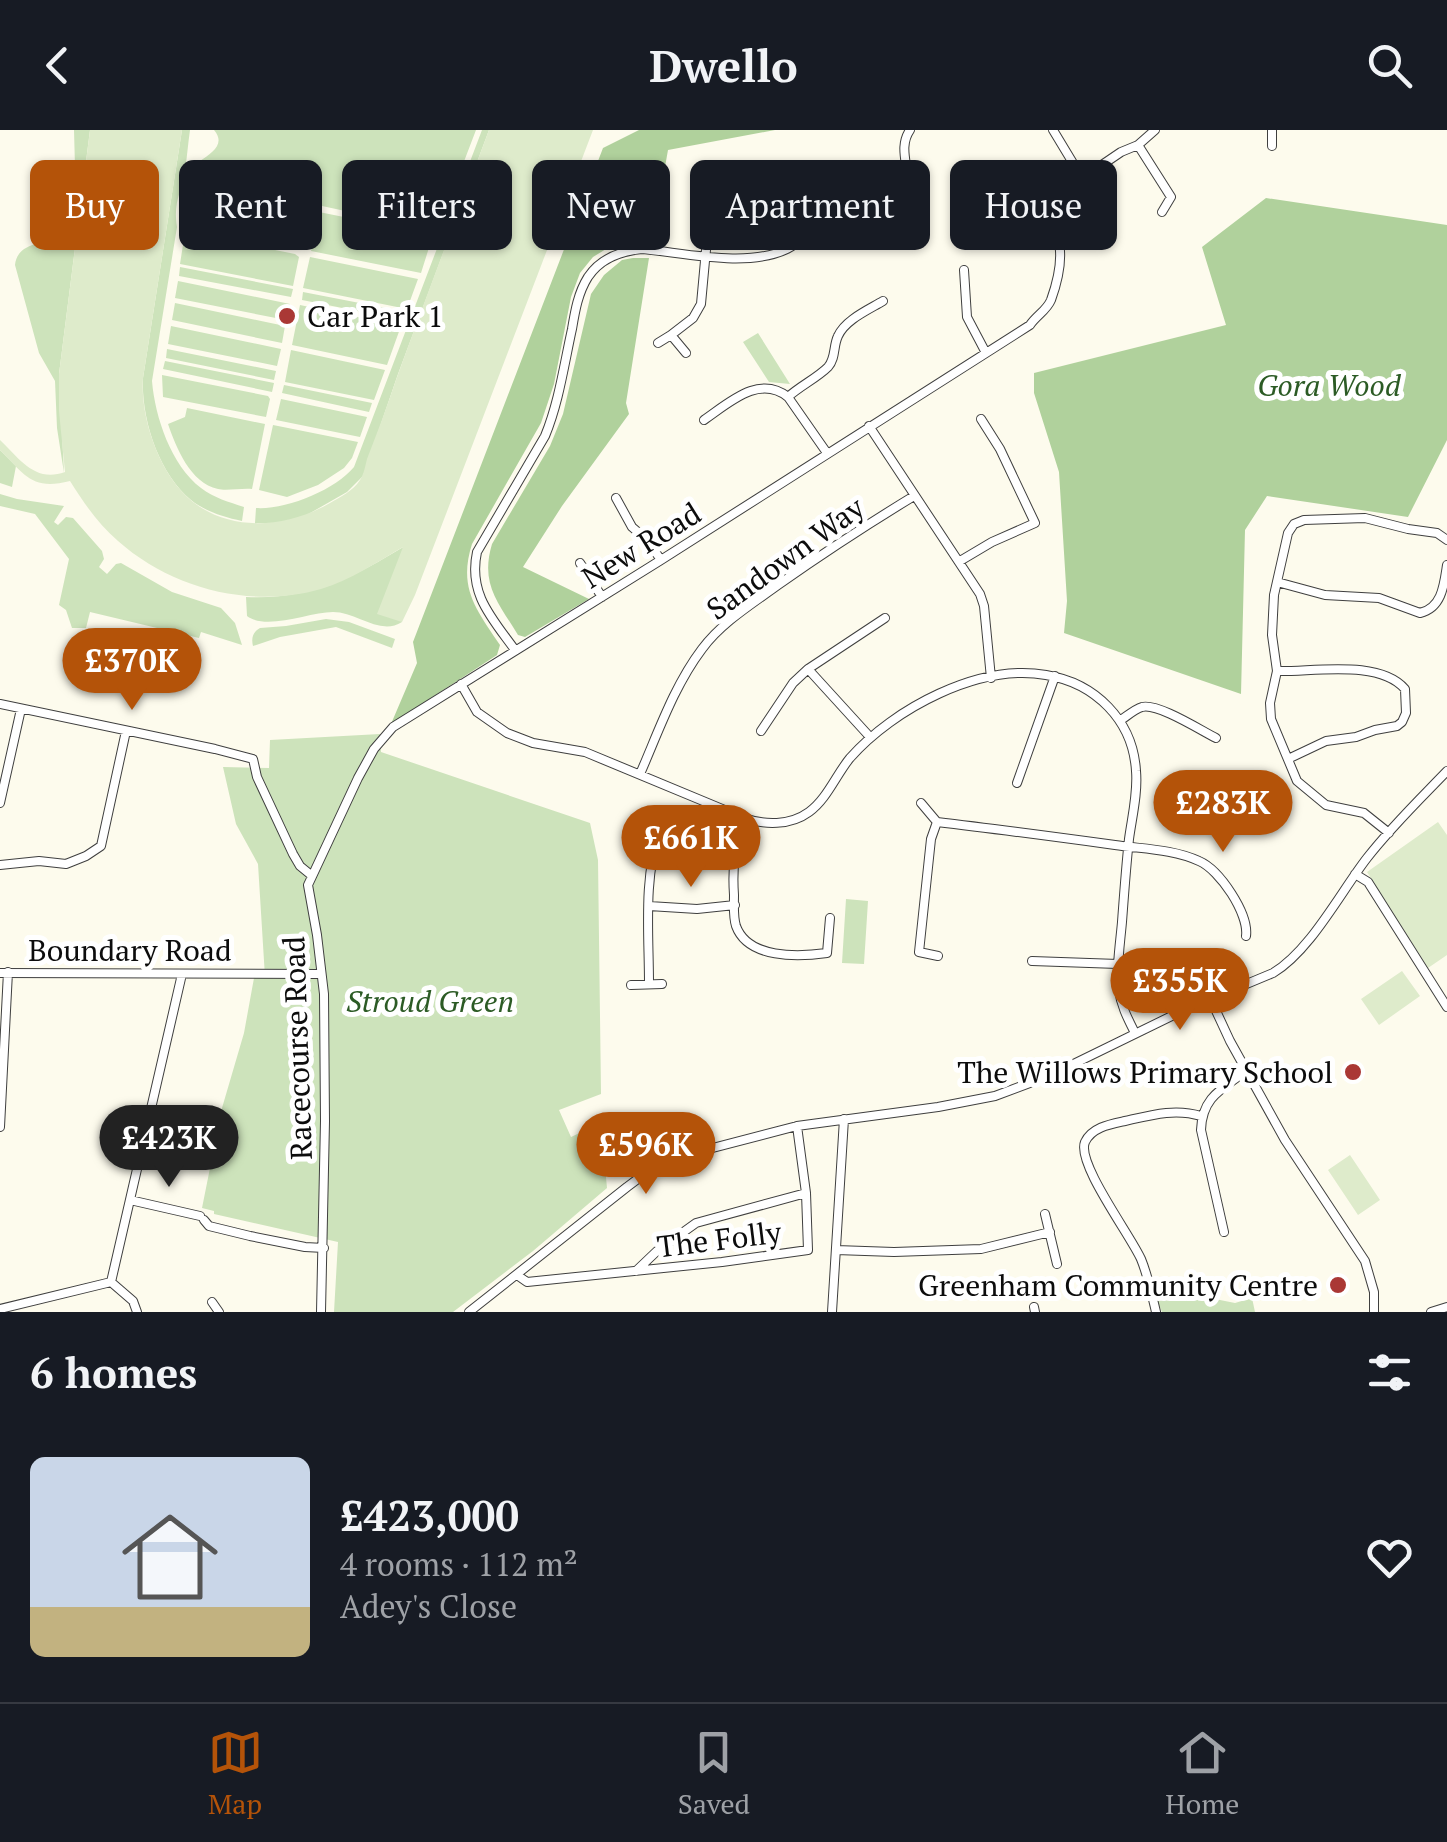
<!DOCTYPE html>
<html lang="en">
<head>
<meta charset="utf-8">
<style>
	:root { --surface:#171b24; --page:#20242c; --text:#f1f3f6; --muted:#9ea1a6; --line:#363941; --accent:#b45309 }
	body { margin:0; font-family:"PT Serif",serif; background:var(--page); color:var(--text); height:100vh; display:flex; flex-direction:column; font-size:38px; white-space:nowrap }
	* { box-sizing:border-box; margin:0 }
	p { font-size:32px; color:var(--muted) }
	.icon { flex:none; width:55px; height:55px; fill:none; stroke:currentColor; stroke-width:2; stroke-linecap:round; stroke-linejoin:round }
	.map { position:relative; height:1182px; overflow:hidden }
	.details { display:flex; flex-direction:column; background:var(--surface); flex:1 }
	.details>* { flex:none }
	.banner { position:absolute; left:30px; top:30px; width:1388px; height:90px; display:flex; gap:20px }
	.price { position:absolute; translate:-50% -85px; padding:0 22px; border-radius:35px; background:var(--accent); color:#fff; font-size:32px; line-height:65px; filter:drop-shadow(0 2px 5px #0008) }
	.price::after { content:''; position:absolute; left:50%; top:60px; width:30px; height:22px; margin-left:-15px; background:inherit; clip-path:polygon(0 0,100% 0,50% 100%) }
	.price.current { background:#222; color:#fff }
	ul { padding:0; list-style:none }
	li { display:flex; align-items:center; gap:30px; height:250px; padding:0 30px }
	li+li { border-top:2px solid var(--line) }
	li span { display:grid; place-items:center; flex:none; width:280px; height:200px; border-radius:15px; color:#555 }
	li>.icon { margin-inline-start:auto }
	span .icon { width:120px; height:120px; fill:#fffc; stroke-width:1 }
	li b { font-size:42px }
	h2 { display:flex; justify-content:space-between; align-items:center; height:120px; padding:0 30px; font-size:42px }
	.pill { padding:0 35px; border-radius:15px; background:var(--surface); box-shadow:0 2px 8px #0004; font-size:35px; line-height:90px }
	.pill.current { background:var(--accent); color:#fff }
	header { display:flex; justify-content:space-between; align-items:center; height:130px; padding:0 30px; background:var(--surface); font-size:45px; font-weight:700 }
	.menu { display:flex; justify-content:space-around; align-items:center; height:140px; border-top:2px solid var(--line); background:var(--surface); font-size:28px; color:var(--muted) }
	.menu a { display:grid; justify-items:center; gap:5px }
	.menu .current { color:var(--accent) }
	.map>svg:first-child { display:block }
</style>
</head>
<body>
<header><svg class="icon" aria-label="back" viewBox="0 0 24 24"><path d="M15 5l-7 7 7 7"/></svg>Dwello<svg class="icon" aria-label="search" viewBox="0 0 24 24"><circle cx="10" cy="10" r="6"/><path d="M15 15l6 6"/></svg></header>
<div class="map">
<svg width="1447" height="1182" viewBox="0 0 1447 1182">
	<rect width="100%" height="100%" fill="#fdfbed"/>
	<path fill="#cde3bb" d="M 74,0 L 90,0 L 59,244 L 64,343 L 57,298 L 55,251 L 39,223 L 15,135 C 17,112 47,112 66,107 L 75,37 Z
		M 182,0 L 190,0 C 188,14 187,27 185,41 C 181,64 173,72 177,97 L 152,251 C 155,287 171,335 201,358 C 214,368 229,372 244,377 L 242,391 C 224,387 206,382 191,370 C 159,344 141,289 143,248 Z
		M 214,0 L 476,0 L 447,76 L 442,82 L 428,91 L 410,92 L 359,84 L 212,52 L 200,41 L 200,31 C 212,23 226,14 214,0 Z
		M 482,0 L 489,0 L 398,244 L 363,346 L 347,362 L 305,386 L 278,393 L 255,393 L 256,378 C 286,380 335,360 354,337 Z
		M 201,57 L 309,80 L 301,119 L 186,96 L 198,80 Z
		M 319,82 L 433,105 L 421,143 L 311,121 Z
		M 185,102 L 295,124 L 299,127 L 293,156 L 180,134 Z
		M 310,127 L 418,149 L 407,179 L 303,158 Z
		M 180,137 L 293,159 L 291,167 L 179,146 Z
		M 178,151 L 290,174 L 286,190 L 175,168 Z
		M 303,162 L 406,182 L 403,190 L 302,170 Z
		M 175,173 L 285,196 L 282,213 L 172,190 Z
		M 300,175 L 401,196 L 387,235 L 292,215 Z
		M 171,196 L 281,219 L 277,236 L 168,214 Z
		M 758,203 L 790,254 L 769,252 L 743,212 Z
		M 167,219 L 276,241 L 274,250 L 166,228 Z
		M 291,220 L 385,240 L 374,270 L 285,252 Z
		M 165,231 L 274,253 L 272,262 L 163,239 Z
		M 162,245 L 268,266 L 270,269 L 266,287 L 163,267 Z
		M 284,255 L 372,273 L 369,282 L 282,263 Z
		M 281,269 L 367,287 L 360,307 L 276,290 Z
		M 187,278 L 265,294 L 252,359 C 242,358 226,361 218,359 C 190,353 176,317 168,294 L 185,287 Z
		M 273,295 L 358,312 L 352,328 L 344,338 L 318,355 L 287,367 L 259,360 Z
		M 0,320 L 16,336 L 12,357 L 0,353 Z
		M 0,364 L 17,369 L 64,376 L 54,392 L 58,395 L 66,387 L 73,388 L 102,421 L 104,429 L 99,437 L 107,444 L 116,434 L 121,433 L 172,462 L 221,478 L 235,493 L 242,515 L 201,502 L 199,508 L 90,482 L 86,498 L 72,498 L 66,480 L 59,475 L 69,429 L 35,384 L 0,376 Z
		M 405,416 L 402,492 C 380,506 357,482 333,482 C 309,482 267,501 247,486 L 246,467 C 310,470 352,448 405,416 Z
		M 326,489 L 349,492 L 395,509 L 392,518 L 336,497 L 280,507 L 253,516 C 251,508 253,502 260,498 L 286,496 Z
		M 380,604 L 381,622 L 590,693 L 598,730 L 601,964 L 559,980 L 571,1007 L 601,993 L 607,1058 L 533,1121 L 453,1182 L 334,1182 L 338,1112 L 214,1084 L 214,1081 L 202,1078 L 222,978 L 244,903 L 254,848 L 265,847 L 258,734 L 236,694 L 223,637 L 269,638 L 270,610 Z
		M 846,769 L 868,771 L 864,834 L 842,833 Z
		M 1180,1162 L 1235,1173 L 1252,1168 L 1255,1182 L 1162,1182 L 1156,1168 Z"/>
	<path fill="#b0d19c" d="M 639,0 L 775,0 L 668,20 L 652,110 L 630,110 L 606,119 L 593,127 L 580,143 L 571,167 L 554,254 L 541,293 L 472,414 C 458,458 476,479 500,515 L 497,525 L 391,594 L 417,533 L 413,512 L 603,18 Z
		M 1266,68 L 1447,95 L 1447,310 L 1408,387 L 1267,366 L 1245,400 L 1241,564 L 1064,503 L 1067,471 L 1059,342 L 1034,263 L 1034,243 L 1226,195 L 1202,117 Z
		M 633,128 L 649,128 L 626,273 L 629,284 L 562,376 L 523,437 L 589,469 L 525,507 L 518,505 C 498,472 480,454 492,414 L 550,316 L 563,284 L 591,164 L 604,145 L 622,130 Z"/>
	<path fill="#deebcb" d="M 90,0 L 182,0 L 143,248 C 140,289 160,346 193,372 C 233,403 288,397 330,373 C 340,367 353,361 360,350 C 364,344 365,337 367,329 C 377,303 387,277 396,250 C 426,167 458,83 489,0 L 593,0 L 415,465 L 402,492 L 377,484 L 403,417 C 377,432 351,450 321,459 C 251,479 172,459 118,411 C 98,394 84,373 70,351 C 32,361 25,345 0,320 L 0,310 C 20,329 35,353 65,342 L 59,281 L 59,244 Z
		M 1438,692 L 1447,705 L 1447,825 L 1428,838 L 1367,742 Z
		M 1402,841 L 1420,866 L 1379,895 L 1361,869 Z
		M 1350,1025 L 1380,1070 L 1358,1085 L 1328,1040 Z"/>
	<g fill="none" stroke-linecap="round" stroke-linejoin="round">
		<defs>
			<path id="street" d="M 1053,0 L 1082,48
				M 1272,0 L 1272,16
				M 1138,15 L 1171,67 L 1162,82
				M 696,56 L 727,54
				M 1068,58 L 1121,22 L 1138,15 L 1155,0
				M 1031,79 L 1052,82
				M 964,140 L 967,187 L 986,223
				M 671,205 L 693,188 L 701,174 L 712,55
				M 658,213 L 671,205 L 686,223
				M 788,267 C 800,256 817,248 828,237 C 836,228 833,216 838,206 C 845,190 868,180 883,171
				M 704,290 C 729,273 759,244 788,267 L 827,323
				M 869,296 L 980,464 L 984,476 L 991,548
				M 616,368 L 632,397 L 647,410 L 661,430
				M 960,431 L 992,412 L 1035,393 L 1000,319 L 981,289
				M 580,433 L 602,467
				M 1277,452 L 1325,465 L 1379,468 L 1420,483 C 1442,478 1444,455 1447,435
				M 515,520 C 492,488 468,464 477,422 L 545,306 C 559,272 564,235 572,199 C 575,181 578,163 588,147 C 600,129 621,121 642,119 C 685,123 748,138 787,119 C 808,108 823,88 846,82 C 864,76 891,86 903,67 C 916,45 895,22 910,0
				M 808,539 L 870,607
				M 1277,541 C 1313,542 1379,529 1405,559 L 1406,583 L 1402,592 L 1397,596 L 1375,600 L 1356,607 L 1326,611 L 1288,629
				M 461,554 L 477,582 L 507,603 L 533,613 L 585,622 L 744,688 C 764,695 790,696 809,682 C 827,669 836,645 850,628 C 893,579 979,533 1046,545 C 1095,553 1133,590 1136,641 C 1138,663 1132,687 1129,709 C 1126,737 1124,765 1122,792 C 1120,815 1116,838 1119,860 C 1121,876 1128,889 1135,903
				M 0,574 L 215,619 L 253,629 L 257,647 L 293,724 L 300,736 L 311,745
				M 1121,590 C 1127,586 1135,579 1142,577 C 1158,573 1200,600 1216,608
				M 761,601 L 793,553 L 808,539 L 885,488
				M 640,644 C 658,603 674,556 702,519 C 721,493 752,474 778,455 C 822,424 868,394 914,366
				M 1017,653 L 1055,546
				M 0,673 L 21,579
				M 921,673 L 937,692
				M 744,688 C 735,715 732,737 734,765 C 734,774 733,787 736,796 C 748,829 798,827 827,823 L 830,788
				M 652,696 L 675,706
				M 1389,703 L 1364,683 L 1326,675 L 1297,651 L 1271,589 L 1270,573 L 1277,541 L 1272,505 L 1274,465 L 1288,403 L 1294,394 L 1304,390 L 1365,388 L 1408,399 L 1437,403 L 1447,410
				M 0,735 L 39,731 L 66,734 L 86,726 L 101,716 L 126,601
				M 1355,744 L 1368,752 L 1447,877
				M 649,776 L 697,779 L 735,775
				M 938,826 L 919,822 L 931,709 L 937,692 C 997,699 1056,707 1115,715 C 1142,719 1173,719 1199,731 C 1220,740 1249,784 1246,806
				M 1032,831 L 1118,834
				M 0,843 L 320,844
				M 649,854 C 649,803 643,748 660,700
				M 631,855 L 662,854
				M 1211,870 L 1230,911 L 1285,1010 L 1365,1131 L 1374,1162 L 1374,1182
				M 0,997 L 8,842
				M 130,1070 L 200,1086
				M 1045,1084 L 1057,1134
				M 204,1090 L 209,1096 L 250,1106 L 305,1117 L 324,1118
				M 1224,1102 L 1201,1000 C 1202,967 1222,959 1246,941
				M 836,1120 L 894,1122 L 981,1119 L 1050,1102
				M 636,1141 L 657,1121 L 696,1093 L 806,1063
				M 517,1145 L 527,1152 L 722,1132 L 808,1120 L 806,1063 L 797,996
				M 111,1152 L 182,844
				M 111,1152 L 133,1171 L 137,1182
				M 212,1172 L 219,1182
				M 1034,1177 L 1035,1182
				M 0,1179 L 111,1152
				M 321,1182 L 325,991 L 324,864 L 317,805 L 308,755 L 358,648 L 374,619 L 393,597 L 661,430 L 1030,195 C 1036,186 1047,180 1051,170 C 1056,156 1061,136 1060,121 C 1058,95 1042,83 1065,60
				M 469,1182 L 627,1057 L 655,1036 L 678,1027 L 797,996 L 938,977 L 995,966 L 1051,945 L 1184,880 L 1273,843 C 1310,821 1340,763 1367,728 C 1391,697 1420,669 1447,641
				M 832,1182 L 844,989
				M 1156,1182 C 1152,1165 1148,1146 1141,1129 C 1131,1106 1076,1033 1085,1012 C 1092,997 1111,994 1125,991 C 1151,985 1175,978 1201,986
				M 1431,1182 L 1447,1177"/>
		</defs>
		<use href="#street" stroke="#3f3f3f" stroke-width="10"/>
		<use href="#street" stroke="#fff" stroke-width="8"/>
	</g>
	<g fill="#aa3835" stroke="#fff" stroke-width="4">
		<circle cx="287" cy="186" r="10"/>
		<circle cx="1353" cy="942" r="10"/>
		<circle cx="1338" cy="1155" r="10"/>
	</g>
	<g text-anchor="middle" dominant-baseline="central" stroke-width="10" stroke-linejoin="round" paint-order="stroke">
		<g font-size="30" fill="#0c0c0c" stroke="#fff" text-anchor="end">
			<text x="307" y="186" text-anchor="start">Car Park 1</text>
			<text x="1333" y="942">The Willows Primary School</text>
			<text x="1318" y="1155">Greenham Community Centre</text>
		</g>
		<g font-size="30" font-style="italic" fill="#2c5b25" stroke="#fff">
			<text x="1329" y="255">Gora Wood</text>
			<text x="430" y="871">Stroud Green</text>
		</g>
		<g font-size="30" fill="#0c0c0c" stroke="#fff">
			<text transform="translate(641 415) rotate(-32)">New Road</text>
			<text transform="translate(785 428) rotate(-36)">Sandown Way</text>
			<text x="130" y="820">Boundary Road</text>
			<text transform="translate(297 918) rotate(-92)">Racecourse Road</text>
			<text transform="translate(719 1109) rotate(-7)">The Folly</text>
		</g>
	</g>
</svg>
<b class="price" style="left:132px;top:583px">£370K</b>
<b class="price" style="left:1223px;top:725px">£283K</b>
<b class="price" style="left:691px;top:760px">£661K</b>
<b class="price" style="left:1180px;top:903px">£355K</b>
<b class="price current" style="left:169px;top:1060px">£423K</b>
<b class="price" style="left:646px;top:1067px">£596K</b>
<div class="banner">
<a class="pill current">Buy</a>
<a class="pill">Rent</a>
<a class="pill">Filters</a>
<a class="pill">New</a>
<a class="pill">Apartment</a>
<a class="pill">House</a>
</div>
</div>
<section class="details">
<h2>6 homes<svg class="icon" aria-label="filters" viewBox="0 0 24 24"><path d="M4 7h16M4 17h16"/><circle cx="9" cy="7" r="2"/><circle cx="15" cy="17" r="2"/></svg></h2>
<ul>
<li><span style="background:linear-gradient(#c9d6e8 75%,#c2b280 0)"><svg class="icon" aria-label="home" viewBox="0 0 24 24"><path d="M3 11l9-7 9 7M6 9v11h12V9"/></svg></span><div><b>£423,000</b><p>4 rooms · 112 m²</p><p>Adey's Close</p></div><svg class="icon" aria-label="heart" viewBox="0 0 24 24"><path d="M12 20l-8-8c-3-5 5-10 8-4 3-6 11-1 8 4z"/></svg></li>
</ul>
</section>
<nav class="menu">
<a class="current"><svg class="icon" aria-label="map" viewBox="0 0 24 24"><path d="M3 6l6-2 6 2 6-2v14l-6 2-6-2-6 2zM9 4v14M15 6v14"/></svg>Map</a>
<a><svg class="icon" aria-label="saved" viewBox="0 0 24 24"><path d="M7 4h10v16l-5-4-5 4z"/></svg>Saved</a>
<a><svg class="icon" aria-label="home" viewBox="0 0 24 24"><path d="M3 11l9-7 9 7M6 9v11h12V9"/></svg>Home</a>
</nav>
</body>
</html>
